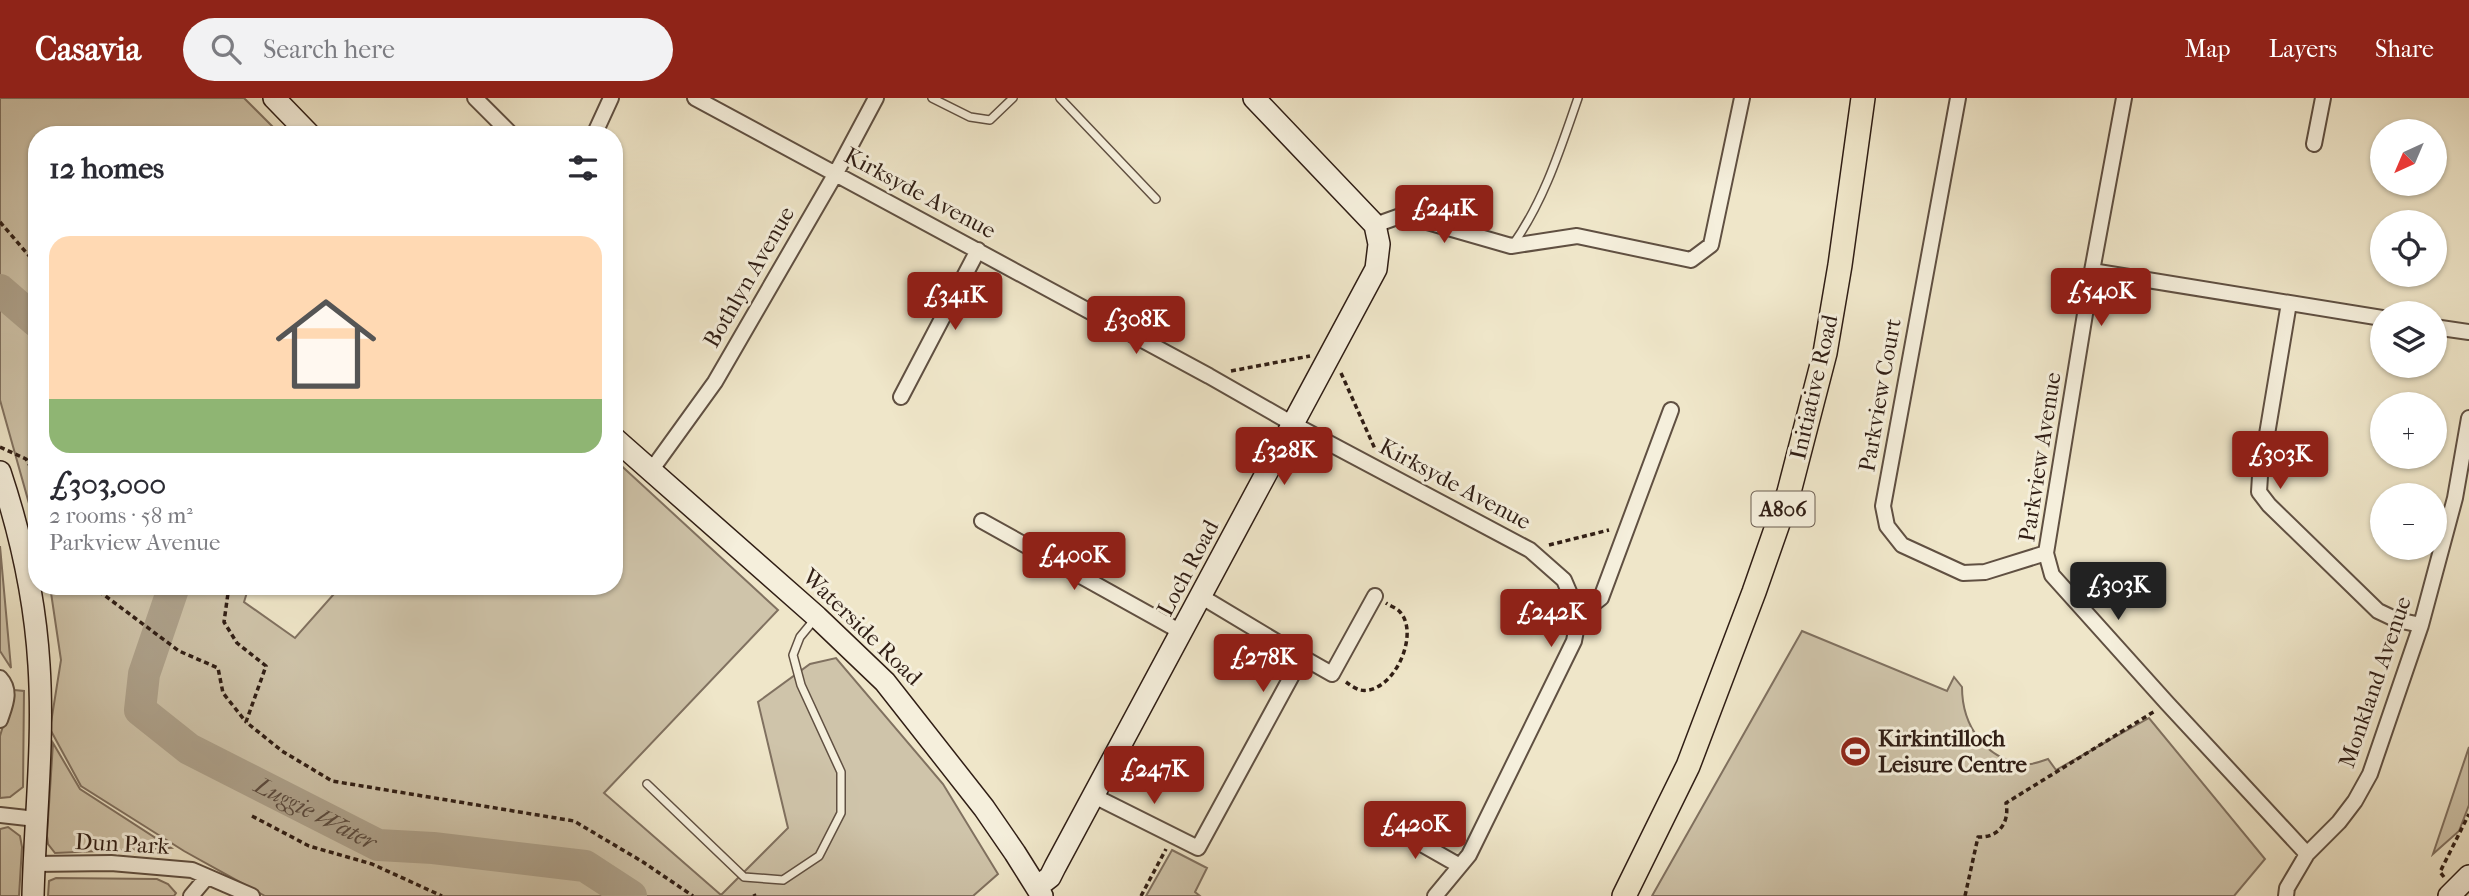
<!DOCTYPE html>
<html lang="en">
<head>
<meta charset="utf-8">
<style>
	:root { --surface:#fff; --page:#f2f2f3; --text:#2b2b33; --muted:#7c7c81; --accent:#8f2418 }
	body { margin:0; font-family:"IM FELL French Canon",serif; background:var(--page); color:var(--text); height:100vh; display:flex; flex-direction:column; font-size:26px; white-space:nowrap }
	* { box-sizing:border-box; margin:0 }
	p { font-size:23px; color:var(--muted) }
	.icon { flex:none; width:38px; height:38px; fill:none; stroke:currentColor; stroke-width:2; stroke-linecap:round; stroke-linejoin:round }
	.map { position:relative; flex:1; overflow:hidden }
	.drawer { position:absolute; left:28px; top:28px; width:595px; height:469px; display:flex; flex-direction:column; background:var(--surface); border-radius:28px; box-shadow:0 2px 5px #0004 }
	.drawer>* { flex:none }
	.needle { width:46px; rotate:224deg }
	.buttons { position:absolute; left:2370px; top:21px; display:grid; gap:14px }
	.buttons a { display:grid; place-items:center; width:77px; height:77px; border-radius:50%; background:var(--surface); box-shadow:0 2px 5px #0004; font-size:35px }
	.price { position:absolute; translate:-50% -60px; padding:0 16px; border-radius:7px; background:var(--accent); color:#fff; font-size:23px; line-height:46px; filter:drop-shadow(0 2px 4px #0008) }
	.price::after { content:''; position:absolute; left:50%; top:42px; width:21px; height:16px; margin-left:-10px; background:inherit; clip-path:polygon(0 0,100% 0,50% 100%) }
	.price.active { background:#222; color:#fff }
	ul { padding:0; list-style:none }
	li { display:grid; align-content:center; gap:14px; height:371px; padding:0 21px }
	li span { display:grid; place-items:center; height:217px; border-radius:21px; color:#555 }
	li>.icon { margin-inline-start:auto }
	span .icon { width:126px; height:126px; fill:#fffc; stroke-width:1 }
	li b { font-size:30px }
	h2 { display:flex; justify-content:space-between; align-items:center; height:84px; padding:0 21px; font-size:30px }
	header { display:flex; align-items:center; gap:42px; box-sizing:border-box; height:98px; padding:0 35px; background:var(--accent); color:#fff }
	header strong { font-size:33px }
	nav { display:flex; gap:38px; margin-inline-start:auto; font-size:24px }
	.search { width:490px; height:63px; background:var(--page); display:flex; align-items:center; gap:18px; box-sizing:border-box; padding:0 24px; border-radius:38px; color:var(--muted); font-size:26px }
	.map>svg:first-child { display:block }
</style>
</head>
<body>
<header>
<strong>Casavia</strong>
<div class="search"><svg class="icon" aria-label="search" viewBox="0 0 24 24"><circle cx="10" cy="10" r="6"/><path d="M15 15l6 6"/></svg>Search here</div>
<nav><a>Map</a><a>Layers</a><a>Share</a></nav>
</header>
<div class="map">
<svg width="2469" height="798" viewBox="0 0 2469 798">
	<rect width="100%" height="100%" fill="#efe6c9"/>
	<filter id="stains"><feTurbulence type="fractalNoise" baseFrequency=".00286" numOctaves="4"/><feColorMatrix values="0 0 0 0 .2 0 0 0 0 .09 0 0 0 0 .02 0 0 0 .5 -.17"/></filter>
	<radialGradient id="worn" r=".72"><stop offset=".6" stop-color="#630" stop-opacity="0"/><stop offset="1" stop-color="#630" stop-opacity=".3"/></radialGradient>
	<path fill="#cfc4aa" stroke="#807160" stroke-width="2" d="M 0,0 L 244,0 L 281,37 L 37,37 L 37,434 L 0,302 Z
		M 614,361 L 778,512 L 604,695 L 721,797 L 788,730 L 758,604 L 810,566 L 836,560 L 943,686 L 998,776 L 973,798 L 265,798 L 184,753 L 81,688 L 50,631 L 61,562 L 50,488 L 249,488 L 244,504 L 295,540 L 341,488 L 614,488 Z
		M 0,448 L 11,570 L 0,553 Z
		M 1802,533 L 1947,593 L 1954,579 L 1962,589 C 1962,627 1985,663 2027,666 C 2033,667 2042,663 2048,661 L 2056,672 L 2149,620 L 2265,761 L 2234,798 L 1652,798 Z
		M 14,592 L 24,593 L 23,689 L 10,699 L 0,700 L 0,638 Z
		M 53,645 L 80,691 L 171,750 L 55,755 L 48,746 L 47,738 Z
		M 2469,649 L 2469,707 L 2459,733 L 2433,756 Z
		M 8,729 L 20,738 L 22,749 L 19,798 L 0,798 L 0,731 Z
		M 1172,752 L 1207,770 L 1195,794 L 1200,798 L 1146,798 Z
		M 56,780 L 157,781 L 168,786 L 176,795 L 174,798 L 48,798 L 49,783 Z"/>
	<g fill="none" stroke-linecap="round" stroke-linejoin="round">
		<g stroke="#aea28c" stroke-width="32">
			<path d="M 0,192 L 37,224"/>
			<path id="s1" d="M 174,488 L 144,576 L 140,612 L 189,651 L 378,747 L 433,750 L 585,768 L 631,798"/>
		</g>
		<defs>
			<path id="lane" d="M 932,0 L 970,19 L 990,22 L 1013,0
				M 1060,0 L 1156,101
				M 1512,148 C 1544,103 1560,52 1578,0
				M 647,686 L 744,779 L 783,782 L 819,758 L 841,715 L 841,674 L 801,587 L 793,557 L 800,539 L 814,522"/>
			<path id="street" d="M 475,0 L 512,37
				M 695,0 L 1209,278 L 1293,326 L 1530,452 L 1564,482 L 1579,517
				M 1958,0 L 1883,408 L 1887,428 L 1902,447 L 1963,475 L 1985,474 L 2046,455
				M 2124,0 L 2092,173 L 2046,455 L 2052,477 L 2167,605 L 2307,756
				M 594,37 L 611,0
				M 2314,46 L 2323,0
				M 1375,127 L 1403,117 L 1511,148 L 1577,138 L 1691,162 L 1711,147 L 1742,0
				M 2092,173 L 2382,220
				M 2289,205 L 2260,378 L 2259,394 L 2269,407 L 2378,513 L 2397,522 L 2421,527
				M 2434,229 L 2469,234
				M 901,299 L 978,152
				M 650,374 L 715,284 L 836,75 L 876,0
				M 982,423 L 1183,535
				M 1202,499 L 1302,559
				M 0,580 C 12,593 5,607 0,622
				M 1094,698 L 1198,750 L 1302,559 L 1332,576 L 1375,498
				M 0,717 L 36,721
				M 1388,727 L 1460,768
				M 34,766 L 111,765 L 192,772 L 252,798
				M 191,798 L 207,779
				M 1435,798 L 1469,757 L 1574,543 L 1579,517 L 1601,500 L 1671,312
				M 2286,798 L 2287,790 L 2307,756 L 2339,724 L 2355,703 L 2370,676 L 2421,527 L 2455,400 L 2469,320"/>
			<path id="secondary" d="M 274,0 L 310,37
				M 614,340 L 817,519 L 885,584 L 984,710 L 1015,755 L 1042,798
				M 0,374 C 21,437 35,501 39,567 C 44,644 35,721 33,798
				M 1037,789 L 1050,779 L 1055,769 L 1376,171 L 1379,146 L 1375,127 L 1254,0
				M 2449,798 L 2469,778"/>
			<path id="primary" d="M 1624,798 L 1688,668 L 1754,494 L 1789,394 L 1825,255 L 1840,167 L 1863,0"/>
		</defs>
		<use href="#lane" stroke="#605042" stroke-width="10"/>
		<use href="#street" stroke="#605042" stroke-width="18"/>
		<use href="#secondary" stroke="#301e15" stroke-width="24"/>
		<use href="#primary" stroke="#301e15" stroke-width="26"/>
		<path stroke="#301e15" stroke-width="3.5" stroke-dasharray="5 3.5" stroke-linecap="butt" d="M 0,124 L 37,167
			M 1231,273 L 1310,258
			M 1341,275 L 1375,351
			M 0,349 L 26,361 L 37,380
			M 1549,447 L 1609,432
			M 92,488 L 179,553 L 218,570 L 223,595 L 246,624
			M 229,488 L 224,524 L 237,545 L 266,568 L 246,624 L 282,653 L 332,683 L 574,723 L 643,764 L 693,798
			M 1346,584 C 1350,587 1356,591 1360,592 C 1392,598 1421,537 1400,514 C 1397,510 1390,508 1386,505
			M 252,718 L 309,748 L 372,766 L 442,798
			M 2444,779 L 2440,774 L 2469,716
			M 754,796 L 755,798
			M 1141,798 L 1166,751
			M 1965,798 L 1978,739 C 1998,740 2010,725 2006,705 L 2155,613"/>
		<use href="#lane" stroke="#f5efdc" stroke-width="7"/>
		<use href="#street" stroke="#f5efdc" stroke-width="14"/>
		<use href="#secondary" stroke="#f5efdc" stroke-width="21"/>
		<use href="#primary" stroke="#efe6c9" stroke-width="23"/>
	</g>
	<defs>
		<symbol id="stadium-disc" viewBox="-11 -11 22 22"><circle r="9.5" fill="#8f2418" stroke="#f5efdc"/><path d="M0-5a6.5 5 0 1 0 0 10a6.5 5 0 1 0 0-10ZM-3.5-1.8h7v3.6h-7Z" fill="#fff"/></symbol>
	</defs>
	<g fill-rule="evenodd">
		<use href="#stadium-disc" x="1838" y="636" width="35" height="35"/>
	</g>
	<g text-anchor="middle" dominant-baseline="central" stroke-width="6" stroke-linejoin="round" paint-order="stroke">
		<rect fill="#f5efdc" stroke="#6b5d51" stroke-width="2" x="1751.5" y="393.5" width="63" height="35" rx="5"/>
		<g font-size="21" font-weight="bold" fill="#301e15">
			<text x="1783" y="411">A806</text>
		</g>
		<g font-size="23" fill="#301e15" stroke="#f5efdc">
			<text transform="translate(920 95) rotate(28)">Kirksyde Avenue</text>
			<text transform="translate(749 179) rotate(-60)">Bothlyn Avenue</text>
			<text transform="translate(1814 289) rotate(-77)">Initiative Road</text>
			<text transform="translate(1880 297) rotate(-80)">Parkview Court</text>
			<text transform="translate(2040 359) rotate(-81)">Parkview Avenue</text>
			<text transform="translate(1455 386) rotate(28)">Kirksyde Avenue</text>
			<text transform="translate(1188 470) rotate(-62)">Loch Road</text>
			<text transform="translate(862 529) rotate(44)">Waterside Road</text>
			<text transform="translate(2375 584) rotate(-71)">Monkland Avenue</text>
			<text transform="translate(122 746) rotate(3)">Dun Park</text>
		</g>
		<g font-size="23" font-weight="bold" fill="#301e15" stroke="#f5efdc" text-anchor="start">
			<text x="1878" y="640">Kirkintilloch<tspan x="1878" dy="26">Leisure Centre</tspan></text>
		</g>
		<g font-size="24" font-style="italic" fill="#5c4c3f" stroke="#f5efdc">
			<text stroke="none"><textPath href="#s1" startOffset="334">Luggie Water</textPath></text>
		</g>
	</g>
	<rect width="100%" height="100%" filter="url(#stains)"/>
	<rect width="100%" height="100%" fill="url(#worn)"/>
</svg>
<div class="buttons">
<a><svg class="needle" viewBox="-14 -14 28 28"><path d="M0-13l5 13h-10z" fill="#e53935"/><path d="M0 13l5-13h-10z" fill="#7c7c81"/></svg></a>
<a><svg class="icon" aria-label="locate" viewBox="0 0 24 24"><circle cx="12" cy="12" r="6"/><path d="M12 2v4M12 18v4M2 12h4M18 12h4"/></svg></a>
<a><svg class="icon" aria-label="layers" viewBox="0 0 24 24"><path d="M12 4l9 5-9 5-9-5zM3 14l9 5 9-5"/></svg></a>
<a>+</a>
<a>−</a>
</div>
<b class="price" style="left:1444px;top:147px">£241K</b>
<b class="price" style="left:2101px;top:230px">£540K</b>
<b class="price" style="left:955px;top:234px">£341K</b>
<b class="price" style="left:1136px;top:258px">£308K</b>
<b class="price" style="left:1284px;top:389px">£328K</b>
<b class="price" style="left:2280px;top:393px">£303K</b>
<b class="price" style="left:1074px;top:494px">£400K</b>
<b class="price active" style="left:2118px;top:524px">£303K</b>
<b class="price" style="left:1551px;top:551px">£242K</b>
<b class="price" style="left:1263px;top:596px">£278K</b>
<b class="price" style="left:1154px;top:708px">£247K</b>
<b class="price" style="left:1415px;top:763px">£420K</b>
<section class="drawer">
<h2>12 homes<svg class="icon" aria-label="filters" viewBox="0 0 24 24"><path d="M4 7h16M4 17h16"/><circle cx="9" cy="7" r="2"/><circle cx="15" cy="17" r="2"/></svg></h2>
<ul>
<li><span style="background:linear-gradient(#ffd9b3 75%,#8fb573 0)"><svg class="icon" aria-label="home" viewBox="0 0 24 24"><path d="M3 11l9-7 9 7M6 9v11h12V9"/></svg></span><div><b>£303,000</b><p>2 rooms · 58 m²</p><p>Parkview Avenue</p></div></li>
</ul>
</section>
</div>
</body>
</html>
